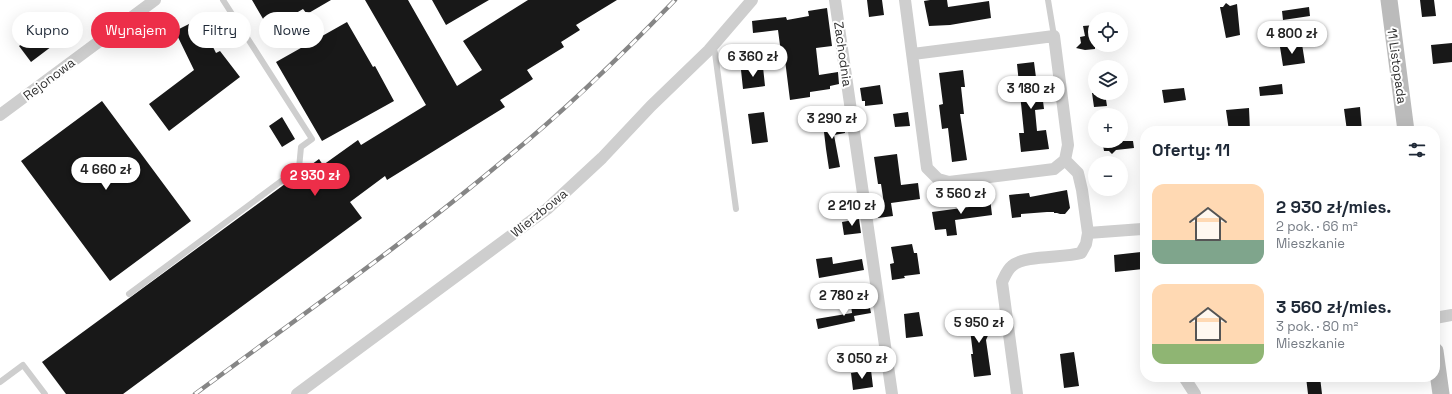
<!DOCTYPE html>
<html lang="pl">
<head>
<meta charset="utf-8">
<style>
	:root { --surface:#fff; --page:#f6f6f7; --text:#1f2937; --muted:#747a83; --accent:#ed2e49 }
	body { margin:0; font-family:"Space Grotesk",sans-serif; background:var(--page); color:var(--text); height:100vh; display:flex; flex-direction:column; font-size:15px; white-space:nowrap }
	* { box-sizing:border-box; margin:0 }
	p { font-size:13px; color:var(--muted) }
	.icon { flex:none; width:22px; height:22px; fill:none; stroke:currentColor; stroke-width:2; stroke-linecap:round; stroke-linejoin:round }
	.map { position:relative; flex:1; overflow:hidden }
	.drawer { position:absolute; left:1140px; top:126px; width:300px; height:256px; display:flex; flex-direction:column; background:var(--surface); border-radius:16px; box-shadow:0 4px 16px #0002 }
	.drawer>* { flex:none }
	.hud { position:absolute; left:12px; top:12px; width:380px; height:36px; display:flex; gap:8px }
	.tools { position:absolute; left:1088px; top:12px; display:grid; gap:8px }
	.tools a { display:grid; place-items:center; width:40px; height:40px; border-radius:50%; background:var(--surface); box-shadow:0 4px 16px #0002; font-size:20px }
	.price { position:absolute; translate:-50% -34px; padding:0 9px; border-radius:14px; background:#fff; color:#222; font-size:13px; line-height:26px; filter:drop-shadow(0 1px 2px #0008) }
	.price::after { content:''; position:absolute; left:50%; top:24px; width:12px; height:9px; margin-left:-6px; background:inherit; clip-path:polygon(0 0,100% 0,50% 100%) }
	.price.current { background:var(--accent); color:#fff }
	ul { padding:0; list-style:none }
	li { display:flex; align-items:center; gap:12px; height:100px; padding:0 12px }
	li span { display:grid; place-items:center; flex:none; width:112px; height:80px; border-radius:12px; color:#555 }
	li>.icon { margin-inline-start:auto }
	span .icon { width:48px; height:48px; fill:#fffc; stroke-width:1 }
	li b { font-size:17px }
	h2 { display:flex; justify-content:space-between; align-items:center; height:48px; padding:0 12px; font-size:17px }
	.pill { padding:0 14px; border-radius:18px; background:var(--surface); box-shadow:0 4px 16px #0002; font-size:14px; line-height:36px }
	.pill.current { background:var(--accent); color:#fff }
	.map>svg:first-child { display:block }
</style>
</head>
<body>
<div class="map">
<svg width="1452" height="394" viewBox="0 0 1452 394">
	<rect width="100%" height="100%" fill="#fff"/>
	<path fill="#181818" d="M 252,0 L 331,0 L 307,14 L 303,9 L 269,29 Z
		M 365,0 L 408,0 L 457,86 L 482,70 L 463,41 L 528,0 L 617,0 L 576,25 L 580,30 L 561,42 L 564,47 L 527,70 L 533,79 L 500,100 L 505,107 L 387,180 L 385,176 L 350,202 L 362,218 L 123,394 L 66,394 L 42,362 L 319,159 L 323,165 L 358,140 L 361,145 L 426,105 Z
		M 432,0 L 489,0 L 446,25 Z
		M 867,0 L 882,0 L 884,15 L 869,17 Z
		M 930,0 L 947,0 L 948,7 L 989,1 L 991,18 L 950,25 L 929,26 L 924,1 Z
		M 1420,0 L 1434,0 L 1436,16 L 1422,17 Z
		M 1226,3 L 1230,6 L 1237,4 L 1240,35 L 1226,38 L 1220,7 L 1223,7 Z
		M 1309,7 L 1310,16 L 1283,20 L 1282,11 Z
		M 827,8 L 832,46 L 816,48 L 819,75 L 838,72 L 839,84 L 830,86 L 830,89 L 810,92 L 810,97 L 790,100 L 784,52 L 781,53 L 778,30 L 753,33 L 752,21 L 786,17 L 787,20 L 809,16 L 808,11 Z
		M 64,12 L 76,28 L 31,62 L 19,46 Z
		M 199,19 L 216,53 L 220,51 L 240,77 L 169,131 L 149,104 L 194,70 L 175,31 Z
		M 347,22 L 373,67 L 375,66 L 394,101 L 322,141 L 276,62 Z
		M 1095,25 L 1095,49 L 1085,50 L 1076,48 L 1081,43 L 1080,37 L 1085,36 L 1083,26 Z
		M 1452,43 L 1452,62 L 1433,64 L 1431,45 Z
		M 1302,44 L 1305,63 L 1283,66 L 1280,47 Z
		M 1034,62 L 1038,93 L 1042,93 L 1044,109 L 1035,110 L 1037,131 L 1046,130 L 1049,149 L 1021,152 L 1019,133 L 1024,133 L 1017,64 Z
		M 763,67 L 765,86 L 743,89 L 741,70 Z
		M 963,70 L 965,87 L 961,87 L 964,114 L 960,114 L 967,160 L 952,162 L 948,128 L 942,129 L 939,105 L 943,104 L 939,73 Z
		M 1282,84 L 1283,94 L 1260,96 L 1259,87 Z
		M 880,85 L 883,104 L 865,106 L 865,101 L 862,101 L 860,88 Z
		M 1184,88 L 1186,100 L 1164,103 L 1162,90 Z
		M 1092,93 L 1105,93 L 1107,106 L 1094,107 Z
		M 102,101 L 191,221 L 110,281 L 21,161 Z
		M 1360,107 L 1362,131 L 1347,131 L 1344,109 Z
		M 1249,108 L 1250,131 L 1229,131 L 1226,110 Z
		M 764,112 L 768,142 L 752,144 L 748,114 Z
		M 908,112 L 910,126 L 895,127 L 893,114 Z
		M 830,114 L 831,123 L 844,121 L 845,133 L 834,135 L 840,167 L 829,169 L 826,149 L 822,115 Z
		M 282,117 L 295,139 L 282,147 L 269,126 Z
		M 1098,141 L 1133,141 L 1134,148 L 1116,150 L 1112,154 L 1109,151 L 1104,151 L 1103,145 Z
		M 897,154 L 901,185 L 918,183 L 920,199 L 891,203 L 893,216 L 878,218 L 876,205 L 884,204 L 881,184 L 878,184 L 874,157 Z
		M 1067,190 L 1070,208 L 1065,214 L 1060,214 L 1057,213 L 1054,213 L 1054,212 L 1047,212 L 1021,214 L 1021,217 L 1012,218 L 1009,195 L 1029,193 L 1030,197 Z
		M 990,198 L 992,215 L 955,220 L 957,235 L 947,236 L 946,229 L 935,230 L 932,212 L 969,207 L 968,201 Z
		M 859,219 L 861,233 L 844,235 L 842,222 Z
		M 912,244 L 914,253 L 917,253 L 920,274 L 904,276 L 905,278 L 892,280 L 890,264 L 894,263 L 891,247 Z
		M 1141,252 L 1143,269 L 1115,272 L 1114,255 Z
		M 832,257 L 833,264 L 862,259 L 864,270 L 819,278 L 816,259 Z
		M 869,303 L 871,313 L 854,316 L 855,321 L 818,329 L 816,319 L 852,313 L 851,305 Z
		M 984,311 L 987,329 L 990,331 L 986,340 L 991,375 L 974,377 L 971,354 L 973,354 L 968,313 Z
		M 919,312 L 923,336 L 906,338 L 904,314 Z
		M 1074,352 L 1079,386 L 1064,388 L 1060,354 Z
		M 871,370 L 873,387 L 853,390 L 851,373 Z
		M 1306,377 L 1320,377 L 1322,394 L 1308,394 Z"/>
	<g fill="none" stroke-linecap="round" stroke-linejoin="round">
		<path stroke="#cecece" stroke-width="6" d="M 1048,0 L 1054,36
			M 713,46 L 715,53 L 736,209
			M 129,294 L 299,168 L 301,147 L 312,139 L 223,0
			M 0,382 L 23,365 L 45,394"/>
		<path stroke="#cecece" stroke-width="12" d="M 835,0 L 892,394
			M 905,0 L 927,168 L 938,179 L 949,182 L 1054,169 L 1065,160 L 1068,145 L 1054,36 L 913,54
			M 0,115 L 155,0
			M 1065,160 L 1078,173 L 1082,190 L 1088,233 L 1142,229 L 1145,230
			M 1435,318 L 1452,315
			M 1184,377 L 1195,394
			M 297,394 L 547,209 L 602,158 L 651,106 L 709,50 L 752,0
			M 1017,394 L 1002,282 C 1005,276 1007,270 1012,266 C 1024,255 1063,258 1081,253 L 1086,244 L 1088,233"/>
		<path stroke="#bbb" stroke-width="17" d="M 1389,0 L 1406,131
			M 1435,351 L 1441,394"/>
		<defs>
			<path id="rail" d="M 195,394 C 299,317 405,243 504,160 C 565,111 621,56 675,0"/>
		</defs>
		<use href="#rail" stroke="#868686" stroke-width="4.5"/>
		<use href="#rail" stroke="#fff" stroke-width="3" stroke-dasharray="9" stroke-linecap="butt"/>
	</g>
	<g text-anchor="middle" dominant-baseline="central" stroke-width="4" stroke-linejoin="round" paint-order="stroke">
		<g font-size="13" fill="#313131" stroke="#fff">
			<text transform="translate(843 54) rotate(82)">Zachodnia</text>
			<text transform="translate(1397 66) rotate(82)">11 Listopada</text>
			<text transform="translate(49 79) rotate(-37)">Rejonowa</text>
			<text transform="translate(539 213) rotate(-39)">Wierzbowa</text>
		</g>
	</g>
</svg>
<div class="tools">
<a><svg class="icon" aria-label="locate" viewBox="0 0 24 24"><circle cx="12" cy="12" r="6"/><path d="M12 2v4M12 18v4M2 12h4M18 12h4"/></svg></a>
<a><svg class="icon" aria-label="layers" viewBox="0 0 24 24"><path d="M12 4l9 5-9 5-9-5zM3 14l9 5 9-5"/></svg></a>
<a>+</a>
<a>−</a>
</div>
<b class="price" style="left:1292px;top:55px">4 800 zł</b>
<b class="price" style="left:753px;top:78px">6 360 zł</b>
<b class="price" style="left:1031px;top:110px">3 180 zł</b>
<b class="price" style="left:832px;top:140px">3 290 zł</b>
<b class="price" style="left:106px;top:191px">4 660 zł</b>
<b class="price current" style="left:315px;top:197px">2 930 zł</b>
<b class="price" style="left:961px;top:215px">3 560 zł</b>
<b class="price" style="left:852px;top:227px">2 210 zł</b>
<b class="price" style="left:844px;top:317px">2 780 zł</b>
<b class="price" style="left:979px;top:344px">5 950 zł</b>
<b class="price" style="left:862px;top:380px">3 050 zł</b>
<div class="hud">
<a class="pill">Kupno</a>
<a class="pill current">Wynajem</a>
<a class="pill">Filtry</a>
<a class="pill">Nowe</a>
</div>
<section class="drawer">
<h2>Oferty: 11<svg class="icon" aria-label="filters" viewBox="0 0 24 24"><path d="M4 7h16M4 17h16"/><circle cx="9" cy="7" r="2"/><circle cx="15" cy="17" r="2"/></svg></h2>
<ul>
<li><span style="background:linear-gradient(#ffd9b3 70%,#7fa58c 0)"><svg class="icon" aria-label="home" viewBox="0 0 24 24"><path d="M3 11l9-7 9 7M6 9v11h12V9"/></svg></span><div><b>2 930 zł/mies.</b><p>2 pok. · 66 m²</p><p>Mieszkanie</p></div></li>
<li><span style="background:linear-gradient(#ffd9b3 75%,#8fb573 0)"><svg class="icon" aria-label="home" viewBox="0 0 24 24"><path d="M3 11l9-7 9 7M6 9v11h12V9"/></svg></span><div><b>3 560 zł/mies.</b><p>3 pok. · 80 m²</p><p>Mieszkanie</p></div></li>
</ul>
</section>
</div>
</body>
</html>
